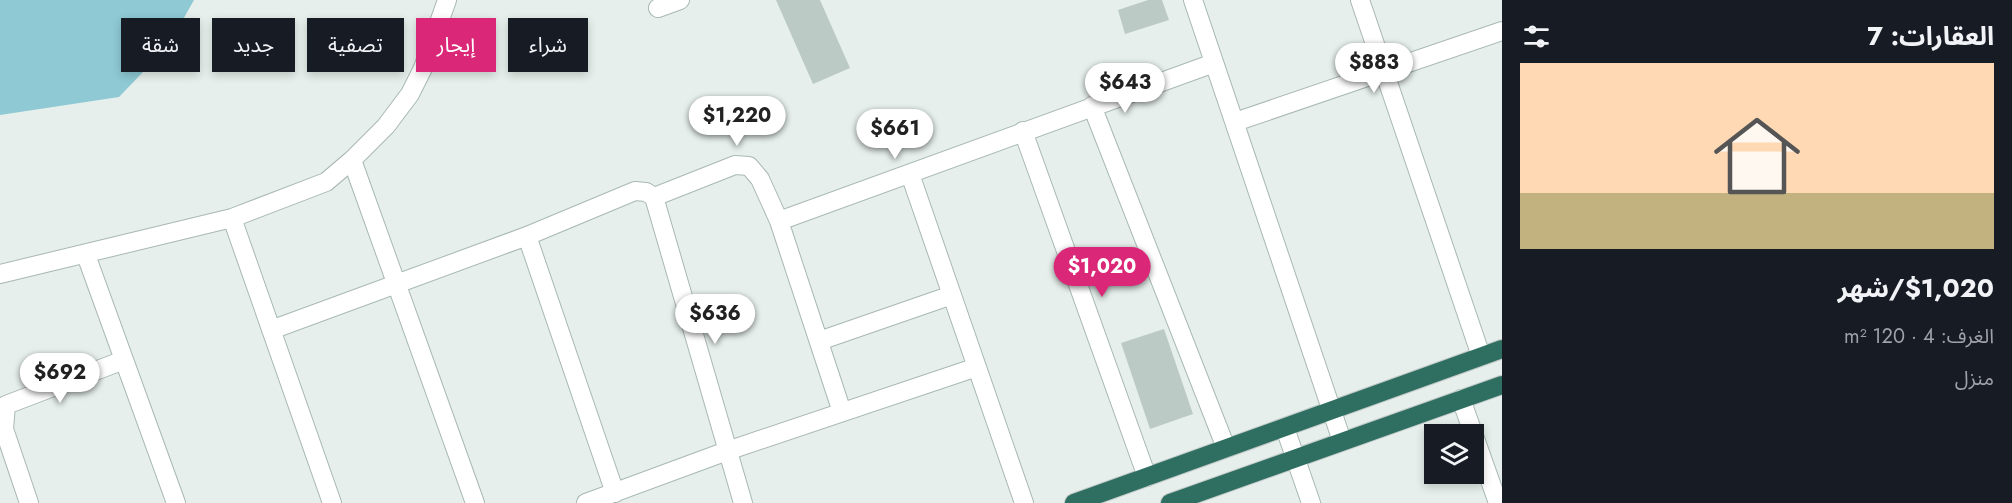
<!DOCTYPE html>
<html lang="ar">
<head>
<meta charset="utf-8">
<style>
	:root { --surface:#171b24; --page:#20242c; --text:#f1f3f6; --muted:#9ea1a6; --line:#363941; --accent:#db2777 }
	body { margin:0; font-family:Jost,"Noto Sans Arabic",sans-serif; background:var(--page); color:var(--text); direction:rtl; height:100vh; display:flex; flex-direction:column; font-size:22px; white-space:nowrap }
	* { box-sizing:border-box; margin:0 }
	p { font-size:20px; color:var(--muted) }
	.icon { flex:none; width:33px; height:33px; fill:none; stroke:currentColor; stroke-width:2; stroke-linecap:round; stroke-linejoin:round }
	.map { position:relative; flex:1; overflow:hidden; direction:ltr }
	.details { display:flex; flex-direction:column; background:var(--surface); width:510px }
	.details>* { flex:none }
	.guide { position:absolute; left:18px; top:18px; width:570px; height:54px; direction:rtl; display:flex; gap:12px }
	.tools { position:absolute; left:1424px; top:424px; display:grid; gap:12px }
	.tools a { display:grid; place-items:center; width:60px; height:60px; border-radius:0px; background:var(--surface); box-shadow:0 3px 9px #0003; font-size:30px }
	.price { position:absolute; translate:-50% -51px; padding:0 14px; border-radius:21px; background:#fff; color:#222; font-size:20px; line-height:39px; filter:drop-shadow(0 2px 3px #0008) }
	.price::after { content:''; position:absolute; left:50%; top:36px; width:18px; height:14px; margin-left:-9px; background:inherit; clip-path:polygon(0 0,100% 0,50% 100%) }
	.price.selected { background:var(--accent); color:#fff }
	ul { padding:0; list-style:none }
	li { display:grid; align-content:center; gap:12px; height:318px; padding:0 18px }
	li+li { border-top:2px solid var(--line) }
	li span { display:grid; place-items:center; height:186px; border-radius:0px; color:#555 }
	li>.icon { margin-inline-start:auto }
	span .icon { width:108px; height:108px; fill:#fffc; stroke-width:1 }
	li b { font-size:26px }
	h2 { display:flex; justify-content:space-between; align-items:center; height:72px; padding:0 18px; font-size:26px }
	.chip { padding:0 21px; border-radius:0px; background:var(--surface); box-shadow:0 3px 9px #0003; font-size:21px; line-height:54px }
	.chip.selected { background:var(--accent); color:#fff }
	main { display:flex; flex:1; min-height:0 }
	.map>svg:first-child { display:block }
</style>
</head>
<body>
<main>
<section class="details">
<h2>العقارات: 7<svg class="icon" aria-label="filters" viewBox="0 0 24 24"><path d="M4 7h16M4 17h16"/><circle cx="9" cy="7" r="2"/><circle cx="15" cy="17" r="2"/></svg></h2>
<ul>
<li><span style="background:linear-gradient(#ffd9b3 70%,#c2b280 0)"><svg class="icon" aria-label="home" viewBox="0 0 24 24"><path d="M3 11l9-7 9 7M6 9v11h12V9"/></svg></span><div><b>$1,020/شهر</b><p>الغرف: 4 · 120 m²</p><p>منزل</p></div></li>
</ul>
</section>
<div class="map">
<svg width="1502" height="503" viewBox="0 0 1502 503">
	<rect width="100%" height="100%" fill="#e6efeb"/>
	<path fill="#8ec9d4" d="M 0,0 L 194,0 L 168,46 L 119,97 L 0,115 Z"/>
	<path fill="#bbcac4" d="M 776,0 L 820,0 L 850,68 L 813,84 Z
		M 1148,0 L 1162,0 L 1169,20 L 1125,34 L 1118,10 Z
		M 1164,329 L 1193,414 L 1150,429 L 1121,343 Z"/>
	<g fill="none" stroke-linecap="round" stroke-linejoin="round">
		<defs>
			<path id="minor" d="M 1193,0 L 1342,441
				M 1360,0 L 1481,356
				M 658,8 L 680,0
				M 1092,106 L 1226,448
				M 1235,122 L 1502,31
				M 1023,131 L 1147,477
				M 352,160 L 475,503
				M 910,174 L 1024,503
				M 654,197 L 735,165 L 749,166 L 760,179 L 779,221 L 842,412
				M 232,218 L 332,503
				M 779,221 L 1214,63
				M 527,236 L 615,493
				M 86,255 L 176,503
				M 0,274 L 232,218 L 326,182 L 352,160 L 386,126 L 410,94 L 423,68 L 447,0
				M 271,330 L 527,236 L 635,191 L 646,192 L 654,197 L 743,503
				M 819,341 L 952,295
				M 1461,399 L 1498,503
				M 1285,428 L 1311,503
				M 29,503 L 4,429 L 6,405 L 124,360
				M 586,503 L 727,451 L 977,367"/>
			<path id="highway" d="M 1074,503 L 1502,349
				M 1170,503 L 1502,385"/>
		</defs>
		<use href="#minor" stroke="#a8b8b2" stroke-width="20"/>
		<use href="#highway" stroke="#c2cac8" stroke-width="20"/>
		<use href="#minor" stroke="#fff" stroke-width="18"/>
		<use href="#highway" stroke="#2f6f62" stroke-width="18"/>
	</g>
</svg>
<div class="tools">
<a><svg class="icon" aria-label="layers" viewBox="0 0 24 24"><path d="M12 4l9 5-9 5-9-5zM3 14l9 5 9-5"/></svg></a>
</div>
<b class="price" style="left:1374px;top:94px">$883</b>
<b class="price" style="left:1125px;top:114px">$643</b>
<b class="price" style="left:737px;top:147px">$1,220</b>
<b class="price" style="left:895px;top:160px">$661</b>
<b class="price selected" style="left:1102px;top:298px">$1,020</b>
<b class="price" style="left:715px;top:345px">$636</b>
<b class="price" style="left:60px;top:404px">$692</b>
<div class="guide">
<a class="chip">شراء</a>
<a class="chip selected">إيجار</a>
<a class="chip">تصفية</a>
<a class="chip">جديد</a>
<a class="chip">شقة</a>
</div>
</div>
</main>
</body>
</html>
